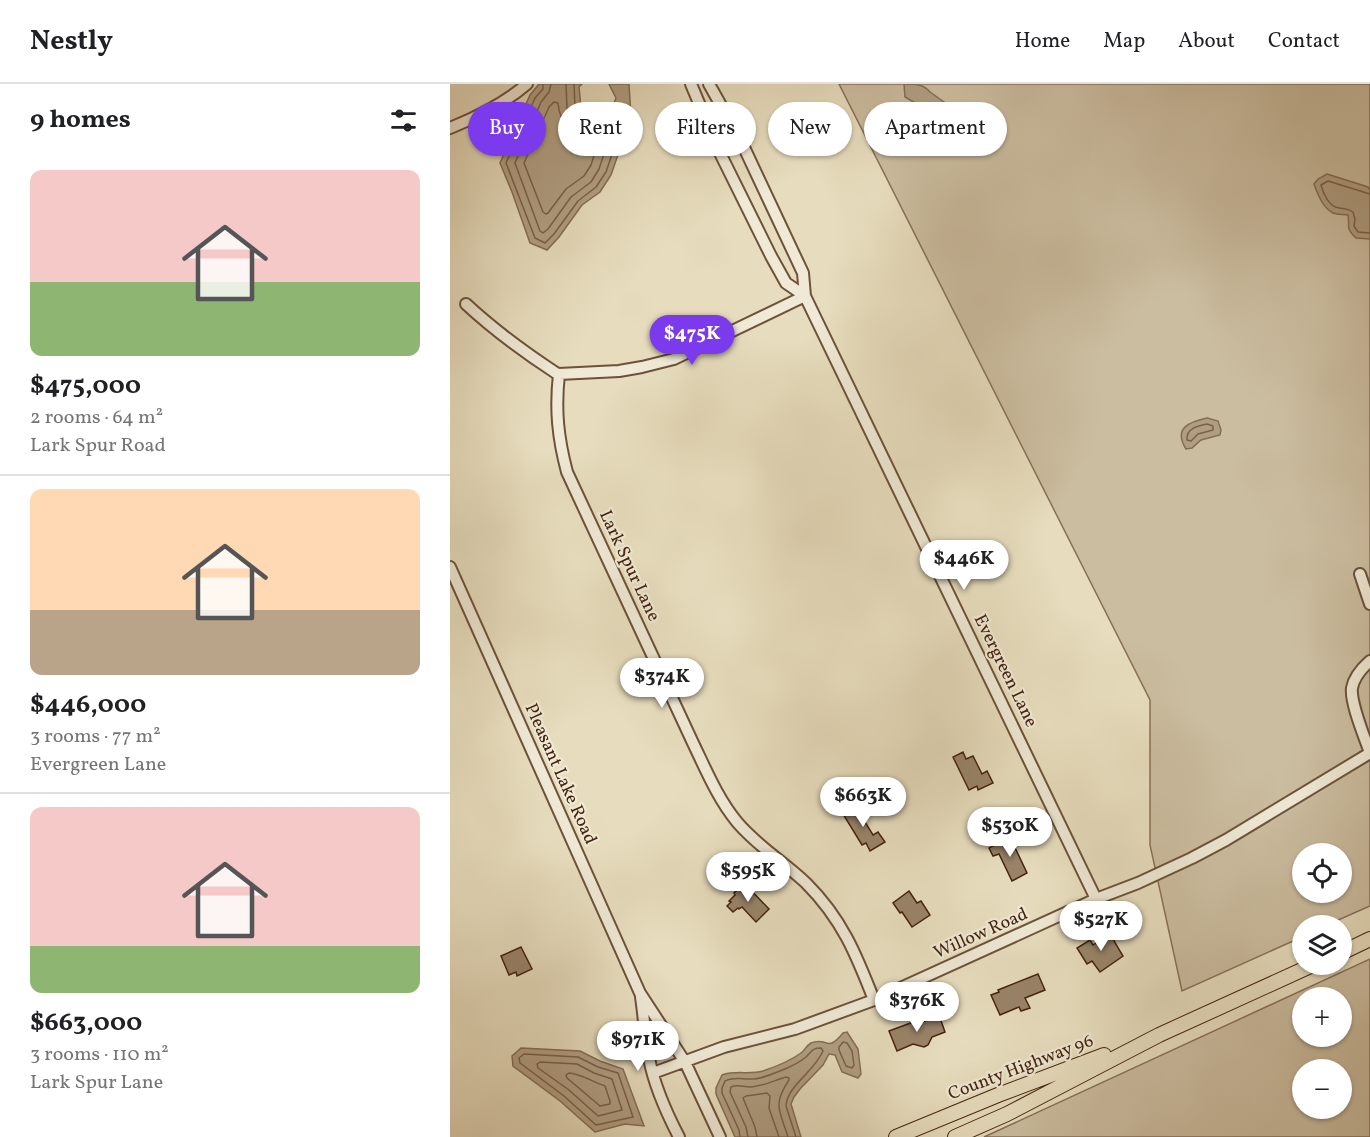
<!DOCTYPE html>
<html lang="en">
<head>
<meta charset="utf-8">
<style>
	:root { --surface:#fff; --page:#f2f2f2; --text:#202124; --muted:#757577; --line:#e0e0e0; --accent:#7c3aed }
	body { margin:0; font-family:Vollkorn,serif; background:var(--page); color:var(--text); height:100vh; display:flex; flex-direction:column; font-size:22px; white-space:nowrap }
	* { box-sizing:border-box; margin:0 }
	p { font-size:20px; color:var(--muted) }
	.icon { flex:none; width:33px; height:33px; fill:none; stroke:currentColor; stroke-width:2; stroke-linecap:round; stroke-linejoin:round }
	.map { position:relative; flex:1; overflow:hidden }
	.side { display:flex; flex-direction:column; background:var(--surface); width:450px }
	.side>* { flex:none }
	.hud { position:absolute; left:18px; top:18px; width:570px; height:54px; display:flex; gap:12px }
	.controls { position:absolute; left:842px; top:759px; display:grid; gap:12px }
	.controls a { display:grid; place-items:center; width:60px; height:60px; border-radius:50%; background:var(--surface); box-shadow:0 2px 4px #0004; font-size:30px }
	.price { position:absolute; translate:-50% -51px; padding:0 14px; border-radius:21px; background:#fff; color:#222; font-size:20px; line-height:39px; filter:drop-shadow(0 2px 3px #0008) }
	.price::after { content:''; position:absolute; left:50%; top:36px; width:18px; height:14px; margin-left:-9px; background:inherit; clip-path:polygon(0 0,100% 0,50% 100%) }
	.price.on { background:var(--accent); color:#fff }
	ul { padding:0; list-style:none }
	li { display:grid; align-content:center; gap:12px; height:318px; padding:0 30px }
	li+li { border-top:2px solid var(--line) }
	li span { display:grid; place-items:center; height:186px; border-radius:12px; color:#555 }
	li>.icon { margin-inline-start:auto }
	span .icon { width:108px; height:108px; fill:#fffc; stroke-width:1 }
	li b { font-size:26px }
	h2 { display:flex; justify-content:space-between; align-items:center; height:72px; padding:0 30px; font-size:26px }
	.tag { padding:0 21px; border-radius:27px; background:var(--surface); box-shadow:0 2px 4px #0004; font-size:21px; line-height:54px }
	.tag.on { background:var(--accent); color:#fff }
	header { display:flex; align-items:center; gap:36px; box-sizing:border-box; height:84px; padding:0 30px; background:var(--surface); border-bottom:2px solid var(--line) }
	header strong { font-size:28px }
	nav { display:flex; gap:33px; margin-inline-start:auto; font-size:21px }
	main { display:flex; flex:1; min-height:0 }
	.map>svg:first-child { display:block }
</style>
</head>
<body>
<header>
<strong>Nestly</strong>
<nav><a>Home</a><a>Map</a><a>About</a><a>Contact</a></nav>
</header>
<main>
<section class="side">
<h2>9 homes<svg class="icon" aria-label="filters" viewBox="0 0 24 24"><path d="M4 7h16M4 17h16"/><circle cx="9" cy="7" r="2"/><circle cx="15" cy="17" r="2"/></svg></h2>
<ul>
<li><span style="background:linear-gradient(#f6c9c9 60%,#8fb573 0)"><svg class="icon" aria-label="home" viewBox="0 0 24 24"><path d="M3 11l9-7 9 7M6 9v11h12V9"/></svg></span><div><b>$475,000</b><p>2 rooms · 64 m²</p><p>Lark Spur Road</p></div></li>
<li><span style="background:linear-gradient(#ffd9b3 65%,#b9a48a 0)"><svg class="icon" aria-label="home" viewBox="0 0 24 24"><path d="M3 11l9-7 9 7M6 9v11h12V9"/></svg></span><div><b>$446,000</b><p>3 rooms · 77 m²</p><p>Evergreen Lane</p></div></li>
<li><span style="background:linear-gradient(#f6c9c9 75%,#8fb573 0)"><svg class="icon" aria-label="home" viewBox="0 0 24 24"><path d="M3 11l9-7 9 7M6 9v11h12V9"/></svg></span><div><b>$663,000</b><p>3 rooms · 110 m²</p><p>Lark Spur Lane</p></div></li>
</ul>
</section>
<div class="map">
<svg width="920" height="1053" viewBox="0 0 920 1053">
	<rect width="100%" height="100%" fill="#e7ddbe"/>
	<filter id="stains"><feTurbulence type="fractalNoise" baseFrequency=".00333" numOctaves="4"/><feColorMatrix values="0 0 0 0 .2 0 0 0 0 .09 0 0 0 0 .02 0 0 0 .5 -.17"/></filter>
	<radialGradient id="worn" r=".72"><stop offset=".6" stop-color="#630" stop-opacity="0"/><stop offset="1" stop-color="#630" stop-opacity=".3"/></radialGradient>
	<path fill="#cbbda0" stroke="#887057" stroke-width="1.5" fill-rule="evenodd" d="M 389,0 L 920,0 L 920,822 L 877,841 L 852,842 L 852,853 L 732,907 L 700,761 L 700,616 ZM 852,770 L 891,770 L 891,808 L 852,808 Z
		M 920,875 L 920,1053 L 534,1053 ZM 852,914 L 891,914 L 891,952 L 852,952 ZM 852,986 L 891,986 L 891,1024 L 852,1024 Z"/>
	<path fill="#b09e82" stroke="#856d54" stroke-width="1.5" d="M 89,0 L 132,0 L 129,3 L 131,24 L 158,35 L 166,14 L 159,0 L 179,0 L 181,33 L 161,91 L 150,108 L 132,121 L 109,153 L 97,166 L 80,159 L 62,108 L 50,79 L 80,11 Z
		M 454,0 C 466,0 473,0 480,8 L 518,35 L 536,39 L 535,47 L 524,55 L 518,57 L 506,49 C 502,34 484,27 471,19 L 467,20 L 455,13 Z
		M 877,90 L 918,103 L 920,106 L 920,155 L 906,154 C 895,143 900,144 898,131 C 893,130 888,131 883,129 C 873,124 868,111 864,100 L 868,95 Z
		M 757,334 L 768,337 L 771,346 L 770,351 L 751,356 L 742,364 L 736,365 C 723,344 739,338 757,334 Z
		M 397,948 L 408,965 L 411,990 L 408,994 L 392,988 L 385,971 L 379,970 L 373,981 L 350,1005 L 344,1013 L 341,1020 L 351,1053 L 285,1053 L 266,1010 L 266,1004 L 272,991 C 286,986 299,991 313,987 C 325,983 340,977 351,969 C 355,966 356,962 361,959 C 378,952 376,970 393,949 Z
		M 71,964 L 130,967 L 150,977 L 173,985 L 194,1042 L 175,1040 L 145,1048 L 110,1017 L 63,982 L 62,972 Z"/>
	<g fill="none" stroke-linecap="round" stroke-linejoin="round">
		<path stroke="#7a6048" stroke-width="1.5" d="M 93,0 L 93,5 L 85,14 L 56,79 L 85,154 L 95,159 L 104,150 L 128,117 L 146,103 L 156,88 L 175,32 L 174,24 L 170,23 L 163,38 L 157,41 L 126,28 L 125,24 L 124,0
			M 101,0 L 99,8 L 91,18 L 65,79 L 90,147 L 93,149 L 98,145 L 121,113 L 141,98 L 149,85 L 160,52 L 158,49 L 126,37 L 120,33 L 117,25 L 116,0
			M 104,18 L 108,19 C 110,45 126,47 147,55 L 148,58 L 141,81 L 134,92 L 116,105 L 98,129 L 96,130 L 93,128 L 74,79 L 99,23 Z
			M 920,110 L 878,97 L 871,101 C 873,109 879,123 889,124 C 895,125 897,124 903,128 L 905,135 L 904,142 L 908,148 L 920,149
			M 757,340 L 763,342 L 763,346 L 748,350 L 741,357 L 737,356 C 736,344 748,342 757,340 Z
			M 393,958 L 397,959 L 402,967 L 404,981 L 402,984 L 396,982 L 389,966 L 389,963 Z
			M 74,970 L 128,973 L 148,983 L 168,989 L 183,1033 L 146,1041 L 114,1012 L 70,979 L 69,974 Z
			M 90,978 L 127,980 L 144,989 L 162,995 L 172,1026 L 148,1032 L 119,1006 L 88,984 L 87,980 Z
			M 119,989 C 129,989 145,999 155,1002 L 160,1017 L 160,1020 L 150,1022 L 117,994 L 116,991 Z
			M 290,1053 L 289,1046 L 272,1009 L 272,1004 L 275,997 C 284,993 290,995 299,995 C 311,996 324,989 335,985 C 342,982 350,978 356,973 C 362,967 362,964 371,964 L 373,967 C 364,988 337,1002 336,1022 L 346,1053
			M 298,1053 L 296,1043 L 280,1008 L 281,1003 C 288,1000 293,1003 301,1003 C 314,1002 325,996 336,993 L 339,994 L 339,996 C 322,1021 330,1027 338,1053
			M 307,1053 L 305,1043 L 293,1014 L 296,1012 L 317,1009 L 320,1012 L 319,1024 L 329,1053"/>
	</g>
	<path fill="#99846a" stroke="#44230e" stroke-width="1.5" d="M 513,668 L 516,675 L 523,672 L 532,690 L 537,687 L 543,699 L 528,706 L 527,702 L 519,706 L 503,673 Z
		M 409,719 L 414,727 L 410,730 L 423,751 L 428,748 L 435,758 L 420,767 L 416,759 L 412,761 L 393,730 Z
		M 560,753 L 577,789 L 562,797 L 549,770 L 543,772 L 539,764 Z
		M 294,799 L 319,825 L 306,838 L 292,823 L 289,825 L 288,824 L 283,828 L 277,822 L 281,818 L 279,817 L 285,811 L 284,809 Z
		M 459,807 L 467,819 L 471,817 L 480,831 L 462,843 L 452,828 L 450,829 L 443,819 Z
		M 659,846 L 663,847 L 666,851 L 664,857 L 673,872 L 650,888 L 642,877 L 637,880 L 627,864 L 640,856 L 643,861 L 655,853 L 656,849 Z
		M 71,863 L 82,885 L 67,892 L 66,888 L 59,891 L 51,872 Z
		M 588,890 L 595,906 L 575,914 L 580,924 L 571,927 L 569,923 L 550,931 L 541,911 L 549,908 L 548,906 Z
		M 489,931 L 495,948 L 482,953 L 478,961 L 474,963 L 463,960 L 447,967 L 439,947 L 466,937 L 468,940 Z"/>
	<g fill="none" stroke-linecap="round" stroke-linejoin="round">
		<defs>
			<path id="minor" d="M 241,0 L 269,67 L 321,172 L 336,199 L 355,212
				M 259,0 L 291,57 L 353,189 L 355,212 L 646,815
				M 0,44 C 27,33 55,19 77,0
				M 16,220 C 44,246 74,268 106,289 L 109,290
				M 109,290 C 105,326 108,354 117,388 L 243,659 C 256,686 268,715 287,738 C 307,762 334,778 356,799 C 392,835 406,870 424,916
				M 109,290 L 169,287 L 192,283 L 224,275 L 355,212
				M 0,483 L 190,909 L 235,978 L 270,1053
				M 910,490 L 920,520
				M 191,913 C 194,933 195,954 199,974 C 204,1001 216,1028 229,1053
				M 203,989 L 274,963 L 345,945 L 424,916 L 646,815 L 688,799 L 742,774 L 776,756 L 920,669 C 915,654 900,619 902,604 C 904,593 912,584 920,577"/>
			<path id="major" d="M 891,869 L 920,855
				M 446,1053 L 548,1011 L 654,971
				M 505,1053 L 557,1030 L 709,951 L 865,880"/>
		</defs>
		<use href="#minor" stroke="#6d523a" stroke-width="14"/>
		<use href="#major" stroke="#44230e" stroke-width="16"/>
		<use href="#minor" stroke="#efe9d5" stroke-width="10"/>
		<use href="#major" stroke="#e7ddbe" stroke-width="14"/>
	</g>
	<g text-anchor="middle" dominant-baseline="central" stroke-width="4.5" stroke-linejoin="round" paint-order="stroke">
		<g font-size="18" fill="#44230e" stroke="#efe9d5">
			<text transform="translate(179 482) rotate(65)">Lark Spur Lane</text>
			<text transform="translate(555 587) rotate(64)">Evergreen Lane</text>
			<text transform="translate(110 690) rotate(66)">Pleasant Lake Road</text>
			<text transform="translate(531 850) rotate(-24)">Willow Road</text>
			<text transform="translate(571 984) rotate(-21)">County Highway 96</text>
		</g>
	</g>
	<rect width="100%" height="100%" filter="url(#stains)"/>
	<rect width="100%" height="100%" fill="url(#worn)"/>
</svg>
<div class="controls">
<a><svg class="icon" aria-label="locate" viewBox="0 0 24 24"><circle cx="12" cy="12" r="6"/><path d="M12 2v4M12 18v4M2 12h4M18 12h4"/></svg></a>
<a><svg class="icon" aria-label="layers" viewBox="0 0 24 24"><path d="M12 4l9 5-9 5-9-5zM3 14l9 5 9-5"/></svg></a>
<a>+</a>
<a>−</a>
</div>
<b class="price on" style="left:242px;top:282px">$475K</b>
<b class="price" style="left:514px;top:507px">$446K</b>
<b class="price" style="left:212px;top:625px">$374K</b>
<b class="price" style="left:413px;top:744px">$663K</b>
<b class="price" style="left:560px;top:774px">$530K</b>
<b class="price" style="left:298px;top:819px">$595K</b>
<b class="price" style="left:651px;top:868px">$527K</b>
<b class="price" style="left:467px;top:949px">$376K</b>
<b class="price" style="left:188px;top:988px">$971K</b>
<div class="hud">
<a class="tag on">Buy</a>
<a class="tag">Rent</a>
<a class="tag">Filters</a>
<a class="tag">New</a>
<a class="tag">Apartment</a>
</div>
</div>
</main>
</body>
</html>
